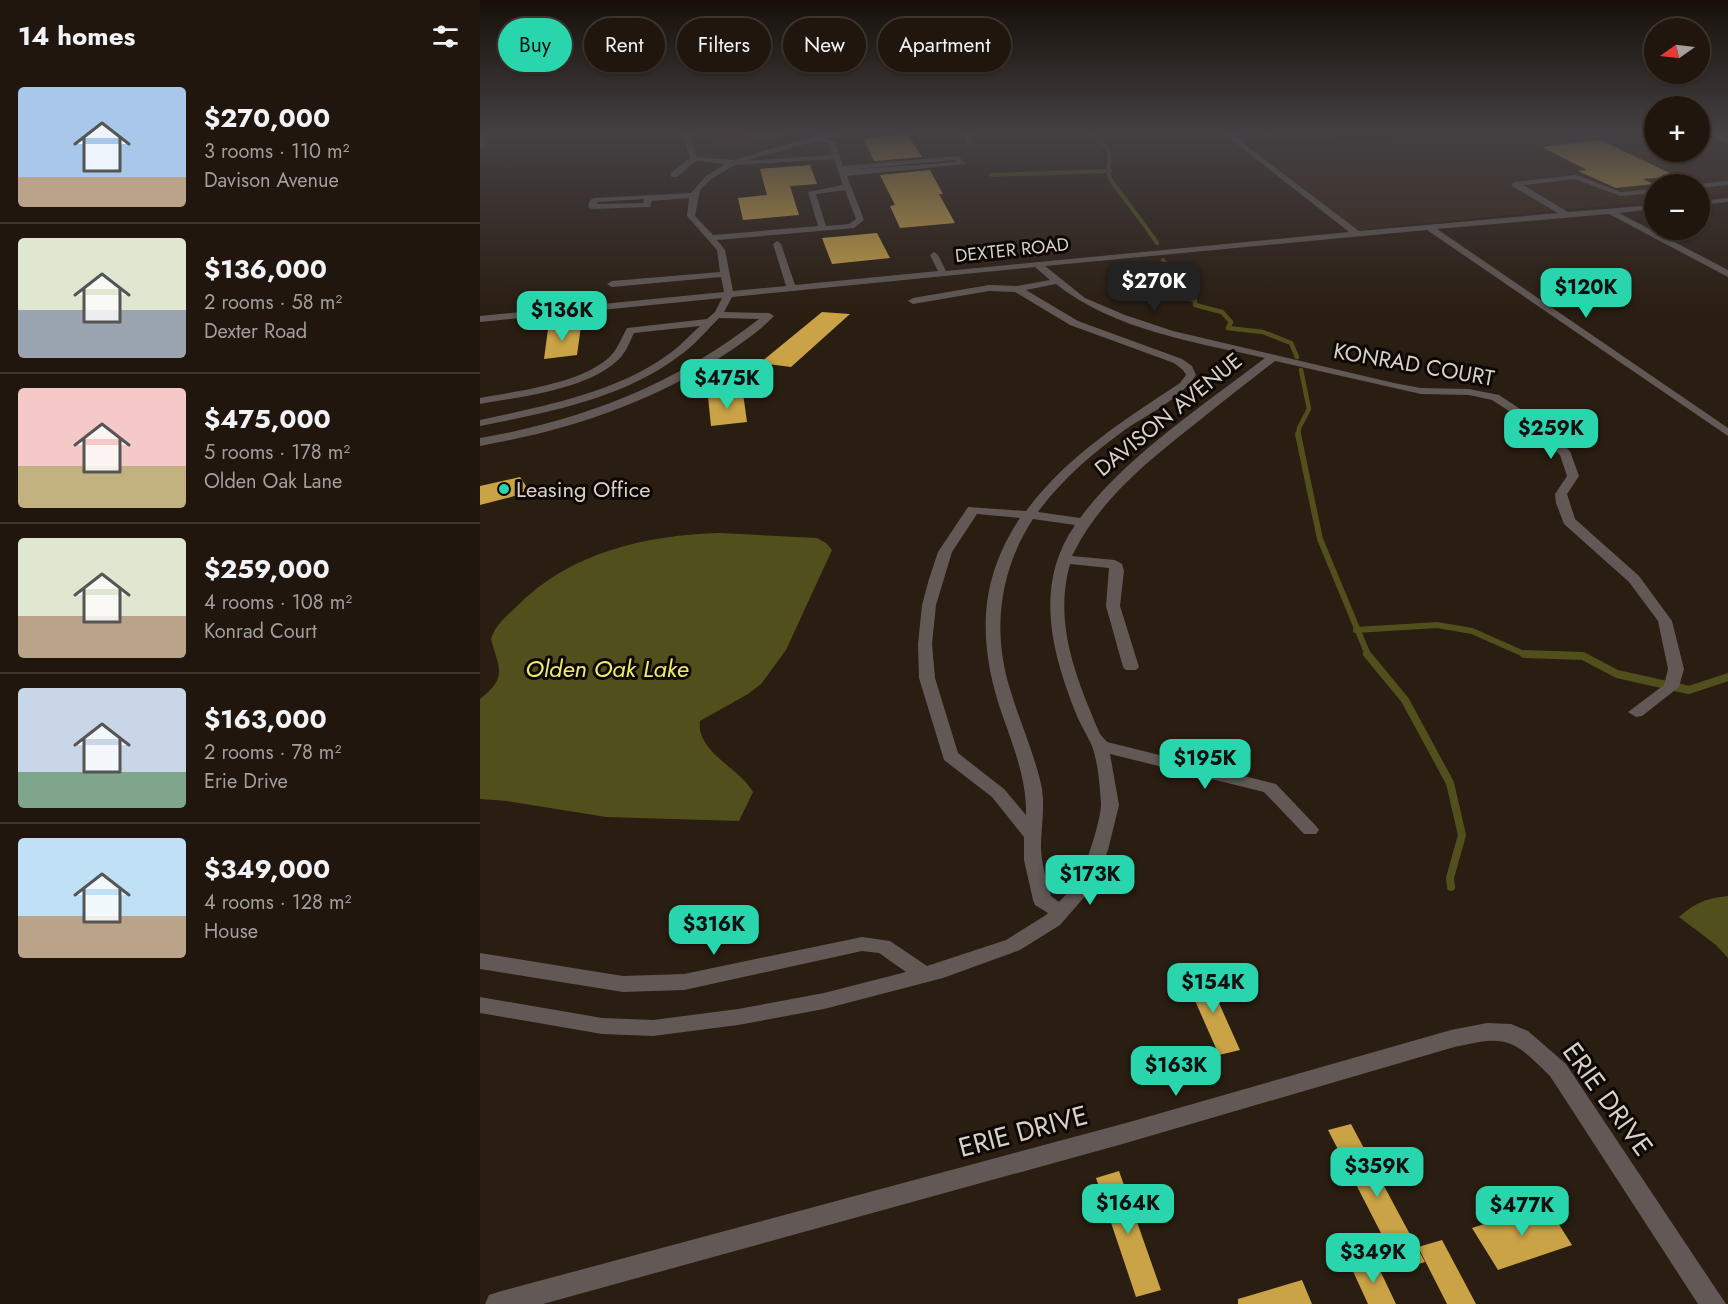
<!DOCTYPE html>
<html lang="en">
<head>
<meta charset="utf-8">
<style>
	:root { --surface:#20160d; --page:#2d231b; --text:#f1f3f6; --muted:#a29f9d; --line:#3d352e; --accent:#29d5ad }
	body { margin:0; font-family:Jost,sans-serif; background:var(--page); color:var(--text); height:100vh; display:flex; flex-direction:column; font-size:22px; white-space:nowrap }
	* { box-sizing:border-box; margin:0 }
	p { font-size:20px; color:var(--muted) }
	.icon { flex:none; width:33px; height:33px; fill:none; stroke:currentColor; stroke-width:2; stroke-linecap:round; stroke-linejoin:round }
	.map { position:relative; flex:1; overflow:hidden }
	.side { display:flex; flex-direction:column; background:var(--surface); width:480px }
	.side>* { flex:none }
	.banner { position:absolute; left:18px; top:18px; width:570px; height:54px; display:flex; gap:12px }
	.needle { width:39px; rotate:256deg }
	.buttons { position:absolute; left:1164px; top:18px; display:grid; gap:12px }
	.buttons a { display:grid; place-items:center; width:66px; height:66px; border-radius:50%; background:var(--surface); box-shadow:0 2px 4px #0004,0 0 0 2px var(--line); font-size:30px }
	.price { position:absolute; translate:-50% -51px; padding:0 14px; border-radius:12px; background:var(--accent); color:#111; font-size:20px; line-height:39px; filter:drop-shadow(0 2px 3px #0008) }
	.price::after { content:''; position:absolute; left:50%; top:36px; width:18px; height:14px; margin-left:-9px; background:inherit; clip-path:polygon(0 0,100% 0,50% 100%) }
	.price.active { background:#222; color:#fff }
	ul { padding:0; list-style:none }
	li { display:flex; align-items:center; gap:18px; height:150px; padding:0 18px }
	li+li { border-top:2px solid var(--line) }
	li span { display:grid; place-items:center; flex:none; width:168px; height:120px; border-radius:6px; color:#555 }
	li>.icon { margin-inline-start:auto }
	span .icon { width:72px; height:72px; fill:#fffc; stroke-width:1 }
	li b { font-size:26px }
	h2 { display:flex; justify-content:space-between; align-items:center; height:72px; padding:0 18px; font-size:26px }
	.chip { padding:0 21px; border-radius:27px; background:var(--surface); box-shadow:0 2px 4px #0004,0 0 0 2px var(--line); font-size:21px; line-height:54px }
	.chip.active { background:var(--accent); color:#111 }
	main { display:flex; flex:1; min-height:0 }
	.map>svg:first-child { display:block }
</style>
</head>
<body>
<main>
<section class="side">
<h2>14 homes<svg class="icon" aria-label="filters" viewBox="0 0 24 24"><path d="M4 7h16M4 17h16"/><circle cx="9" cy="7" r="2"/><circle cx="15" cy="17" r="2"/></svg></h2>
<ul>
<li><span style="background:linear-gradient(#a9c7e8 75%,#b9a48a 0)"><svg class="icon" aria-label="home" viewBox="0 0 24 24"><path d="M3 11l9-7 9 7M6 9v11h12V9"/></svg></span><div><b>$270,000</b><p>3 rooms · 110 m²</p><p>Davison Avenue</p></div></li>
<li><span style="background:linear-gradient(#dfe7d0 60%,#9aa5b1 0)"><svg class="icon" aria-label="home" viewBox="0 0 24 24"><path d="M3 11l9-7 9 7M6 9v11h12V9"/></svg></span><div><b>$136,000</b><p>2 rooms · 58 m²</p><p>Dexter Road</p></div></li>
<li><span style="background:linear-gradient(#f6c9c9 65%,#c2b280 0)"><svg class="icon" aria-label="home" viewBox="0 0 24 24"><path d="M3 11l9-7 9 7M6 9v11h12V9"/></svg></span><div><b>$475,000</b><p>5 rooms · 178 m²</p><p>Olden Oak Lane</p></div></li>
<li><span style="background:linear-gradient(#dfe7d0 65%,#b9a48a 0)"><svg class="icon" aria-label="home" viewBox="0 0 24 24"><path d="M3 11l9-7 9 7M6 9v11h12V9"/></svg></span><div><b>$259,000</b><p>4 rooms · 108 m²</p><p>Konrad Court</p></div></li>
<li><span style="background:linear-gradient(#c9d6e8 70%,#7fa58c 0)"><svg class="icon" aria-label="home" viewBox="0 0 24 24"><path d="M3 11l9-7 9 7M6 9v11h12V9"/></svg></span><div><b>$163,000</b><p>2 rooms · 78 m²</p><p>Erie Drive</p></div></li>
<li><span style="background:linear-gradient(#bfe0f5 65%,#b9a48a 0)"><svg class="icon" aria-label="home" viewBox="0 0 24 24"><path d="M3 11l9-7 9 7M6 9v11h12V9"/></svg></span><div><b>$349,000</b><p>4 rooms · 128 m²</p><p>House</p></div></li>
</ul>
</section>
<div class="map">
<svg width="1248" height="1304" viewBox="0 0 1248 1304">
	<rect width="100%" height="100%" fill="#2a1d11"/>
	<path fill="#362514" d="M 970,133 L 1174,133 L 1174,152 L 1220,152 L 1220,133 L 1248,133 L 1248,194 L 1220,197 L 1220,184 L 1174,184 L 1174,201 L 878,230 L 772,149 Z"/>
	<path fill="#692326" d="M 297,133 L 300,141 L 234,146 L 232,138 Z"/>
	<path fill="#514f1c" d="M 240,533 L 337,538 L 346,543 L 352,550 L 306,650 L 281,684 L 268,694 L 220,721 C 216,752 260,768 273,792 L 259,821 L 126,817 L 27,801 L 0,799 L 0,699 C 29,676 18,667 11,639 C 15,625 27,616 36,607 C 90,552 166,535 240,533 Z
		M 1248,896 L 1248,958 L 1236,945 L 1199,917 C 1215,903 1227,898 1248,896 Z"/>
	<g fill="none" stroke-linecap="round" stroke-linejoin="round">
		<path stroke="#514f1c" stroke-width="4" d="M 606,133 C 647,153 619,163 632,182 C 647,202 663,222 677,243
			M 511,175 L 630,171
			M 683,260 L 688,266"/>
		<path stroke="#514f1c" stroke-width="4.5" d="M 687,264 L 691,269 L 690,290 L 693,296 L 715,300 L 715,305 L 742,312 L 751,322 L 748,328 L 783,332 L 811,343 L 817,357
			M 818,436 L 819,428 L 829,409 L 821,370"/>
		<path stroke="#514f1c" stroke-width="6" d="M 818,434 L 840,539 L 888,655
			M 876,630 L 957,625 L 992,631 L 1044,654 L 1087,655"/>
		<path stroke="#514f1c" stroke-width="8" d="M 887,654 L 925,700 L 970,783 L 982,835 L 970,878 L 971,887
			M 1044,654 L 1103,656 L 1137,674 L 1209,690 L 1248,677"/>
	</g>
	<path fill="#caa347" d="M 428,135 L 442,157 L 394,161 L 383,139 Z
		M 1120,140 L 1196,176 L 1163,179 L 1173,184 L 1136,188 L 1098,171 L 1107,170 L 1062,147 Z
		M 330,165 L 337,184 L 310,186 L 319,215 L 263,220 L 258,198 L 287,195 L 280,169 Z
		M 450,170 L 463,194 L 459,194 L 475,223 L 420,228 L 410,206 L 415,205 L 400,175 Z
		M 397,233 L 410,258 L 352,264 L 342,238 Z
		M 342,312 L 370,314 L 311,367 L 280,363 Z
		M 84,326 L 101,326 L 97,355 L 64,359 L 68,329 Z
		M 263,393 L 267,422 L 231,426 L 228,397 Z
		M 40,477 L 50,492 L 0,505 L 0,486 Z
		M 726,974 L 760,1050 L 739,1055 L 705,978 Z
		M 871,1124 L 919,1214 L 945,1262 L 920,1270 L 848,1130 Z
		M 639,1171 L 681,1290 L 656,1297 L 616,1178 Z
		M 1066,1204 L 1092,1245 L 1018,1270 L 992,1228 Z
		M 962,1240 L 996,1304 L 967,1304 L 938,1247 Z
		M 895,1260 L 916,1304 L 888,1304 L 871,1267 Z
		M 822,1280 L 832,1304 L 758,1304 L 758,1299 Z"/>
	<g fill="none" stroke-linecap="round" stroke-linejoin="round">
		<path fill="#625956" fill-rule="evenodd" d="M 0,133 L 5,133 L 4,147 L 0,149 Z
			M 202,133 L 209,133 L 217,157 L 254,160 L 307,144 L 354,133 L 367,133 L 347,139 L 355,142 L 363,166 L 478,156 L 486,164 L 367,176 L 384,220 L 374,228 L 237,240 L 245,250 L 253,291 L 306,286 L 293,244 L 297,241 L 301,244 L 315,285 L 458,271 L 450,255 L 454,252 L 458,255 L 466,271 L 869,232 L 743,133 L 750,133 L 879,231 L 1078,213 L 1032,186 L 1031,184 L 1035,182 L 1096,175 L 1141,192 L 1174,189 L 1174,193 L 1140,196 L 1095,179 L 1043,185 L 1088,212 L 1174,205 L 1174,209 L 1139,213 L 1248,270 L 1248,277 L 1129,214 L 957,229 L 1248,428 L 1248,436 L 947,230 L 565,266 L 605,298 L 645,315 L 693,331 L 914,383 L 941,388 L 989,389 L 1019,395 L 1048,414 L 1090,451 L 1099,476 L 1087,494 L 1095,519 L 1159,576 L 1192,621 L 1204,669 L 1199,687 L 1162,716 L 1156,717 L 1148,712 L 1184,685 L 1188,669 L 1178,621 L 1149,582 L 1084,524 L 1076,503 L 1075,494 L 1087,476 L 1080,455 L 1040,418 L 1012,400 L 989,395 L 941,394 L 795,361 C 768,382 741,403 715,424 C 667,462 621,498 593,554 L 592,556 L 635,560 L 642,564 L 644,571 L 640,606 L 659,667 L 656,670 L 646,670 L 643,667 L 626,606 L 629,568 L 590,564 C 573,624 597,680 620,734 L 627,742 L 796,784 L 836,826 L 839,830 L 836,834 L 824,834 L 784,792 L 630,754 L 639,805 L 628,850 L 613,887 L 580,925 L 540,950 L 463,978 L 344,1009 L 258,1025 L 173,1036 L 122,1034 L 0,1013 L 0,997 L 122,1018 L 173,1020 L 258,1009 L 344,993 L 426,972 L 399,953 L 382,951 L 204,990 L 143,992 L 0,969 L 0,953 L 143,976 L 204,974 L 382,937 L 410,941 L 447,966 L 526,940 L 566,915 L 568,913 L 555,905 L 553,900 L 544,860 L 544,837 L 512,797 L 464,760 L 439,678 L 438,644 L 442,605 L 449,579 L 458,552 L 488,507 L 546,511 C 587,456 644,420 700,383 L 706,375 L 703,370 L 694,363 L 590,325 L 535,292 L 509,291 L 433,304 L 428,301 L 433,298 L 509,285 L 537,286 L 570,280 L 555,267 L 252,297 L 244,312 L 289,313 L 294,316 C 281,330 263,342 247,353 C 172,403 89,430 0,446 L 0,438 C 104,420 196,384 279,319 L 239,318 C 227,330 214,346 199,356 C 142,399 69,412 0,426 L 0,420 C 64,406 140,392 193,351 C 202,344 211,334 220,326 L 154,333 C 150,341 147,350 141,357 C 112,389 40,397 0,404 L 0,398 C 37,391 109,383 134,352 C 139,345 143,335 147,328 L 227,319 L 235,312 L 242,298 L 0,322 L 0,316 L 244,292 L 241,277 L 132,287 L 127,284 L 132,281 L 240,272 L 237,250 L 207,216 L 209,198 L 172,201 L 170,207 L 167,207 L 112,209 L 108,207 L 110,200 L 114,198 L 211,193 L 226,176 L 245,164 L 216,161 L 197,177 L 191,177 L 191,173 L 210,158 ZM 338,141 L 348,143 L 352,155 L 264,161 ZM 354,159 L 363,185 L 328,192 L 338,226 L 233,235 L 215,216 L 220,190 L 231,179 L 255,165 ZM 476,160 L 477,162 L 365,170 ZM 365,190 L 376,219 L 369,224 L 346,226 L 336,194 ZM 164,199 L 163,203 L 117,204 L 117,202 ZM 576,284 C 634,330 714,342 785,358 C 725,404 644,458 600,518 L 558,512 C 582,479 613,453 646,429 C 670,413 700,399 716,375 L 712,366 L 702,359 L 598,321 L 546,290 ZM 497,514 L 540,518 C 497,583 498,645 523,717 C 534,748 547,781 546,815 L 524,789 L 478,753 L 455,678 L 452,644 L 456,605 L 472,552 ZM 553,519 L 595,525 C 553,585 572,654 597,716 C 601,726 611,741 613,749 C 618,764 620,787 621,803 C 622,818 604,873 595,885 C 590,891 584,896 579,902 L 571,896 C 567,880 561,864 561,847 C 561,828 565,809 562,789 C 555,754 540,723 530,689 C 512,631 519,571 553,519 Z
			M 481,133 L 488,133 L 494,144 L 488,144 Z
			M 1225,133 L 1234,133 L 1248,138 L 1248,143 Z
			M 1248,181 L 1248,185 L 1220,188 L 1220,184 L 1217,184 Z
			M 1248,198 L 1248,202 L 1220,205 L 1220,201 Z
			M 1007,1023 L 1031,1024 L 1048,1031 L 1086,1064 L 1246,1304 L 1218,1304 L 1070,1076 C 1031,1037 1026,1035 971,1048 L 646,1143 L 63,1304 L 5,1304 L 9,1295 L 18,1292 L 646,1123 L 971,1030 Z"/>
	</g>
	<linearGradient id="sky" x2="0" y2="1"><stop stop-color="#171009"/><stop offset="0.42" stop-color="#444043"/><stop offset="1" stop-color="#444043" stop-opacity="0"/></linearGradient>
	<rect width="1248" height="316" fill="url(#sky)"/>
	<circle fill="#29d5ad" stroke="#0e0804" stroke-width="2" cx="24" cy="489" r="6"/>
	<g text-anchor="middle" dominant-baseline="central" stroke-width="6" stroke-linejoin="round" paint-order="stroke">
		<g font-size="18" fill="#d9d0c8" stroke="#0e0804">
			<text transform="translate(532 250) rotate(-6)">DEXTER ROAD</text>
		</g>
		<g font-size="22" fill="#d9d0c8" stroke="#0e0804">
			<text transform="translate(934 364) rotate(10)">KONRAD COURT</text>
			<text transform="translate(688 414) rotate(-39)">DAVISON AVENUE</text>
		</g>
		<g font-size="22" fill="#d9d0c8" stroke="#0e0804" text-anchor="start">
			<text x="36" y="489">Leasing Office</text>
		</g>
		<g font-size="24" font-style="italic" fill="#efeb6b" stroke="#0e0804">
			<text x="127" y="668">Olden Oak Lake</text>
		</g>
		<g font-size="27" fill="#d9d0c8" stroke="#0e0804">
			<text transform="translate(1128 1099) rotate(54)">ERIE DRIVE</text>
			<text transform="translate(543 1131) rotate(-15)">ERIE DRIVE</text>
		</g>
	</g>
</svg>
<div class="buttons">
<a><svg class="needle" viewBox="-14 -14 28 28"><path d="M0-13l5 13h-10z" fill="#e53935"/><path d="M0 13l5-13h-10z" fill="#a29f9d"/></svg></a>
<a>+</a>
<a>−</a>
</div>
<b class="price active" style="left:674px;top:313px">$270K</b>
<b class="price" style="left:1106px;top:319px">$120K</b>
<b class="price" style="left:82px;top:342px">$136K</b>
<b class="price" style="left:247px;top:410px">$475K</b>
<b class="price" style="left:1071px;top:460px">$259K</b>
<b class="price" style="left:725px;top:790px">$195K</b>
<b class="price" style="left:610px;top:906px">$173K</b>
<b class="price" style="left:234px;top:956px">$316K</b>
<b class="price" style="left:733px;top:1014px">$154K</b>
<b class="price" style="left:696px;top:1097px">$163K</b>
<b class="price" style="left:897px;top:1198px">$359K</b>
<b class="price" style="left:648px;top:1235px">$164K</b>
<b class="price" style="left:1042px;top:1237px">$477K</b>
<b class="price" style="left:893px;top:1284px">$349K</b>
<div class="banner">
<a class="chip active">Buy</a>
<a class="chip">Rent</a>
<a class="chip">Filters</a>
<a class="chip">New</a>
<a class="chip">Apartment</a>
</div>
</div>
</main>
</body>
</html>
